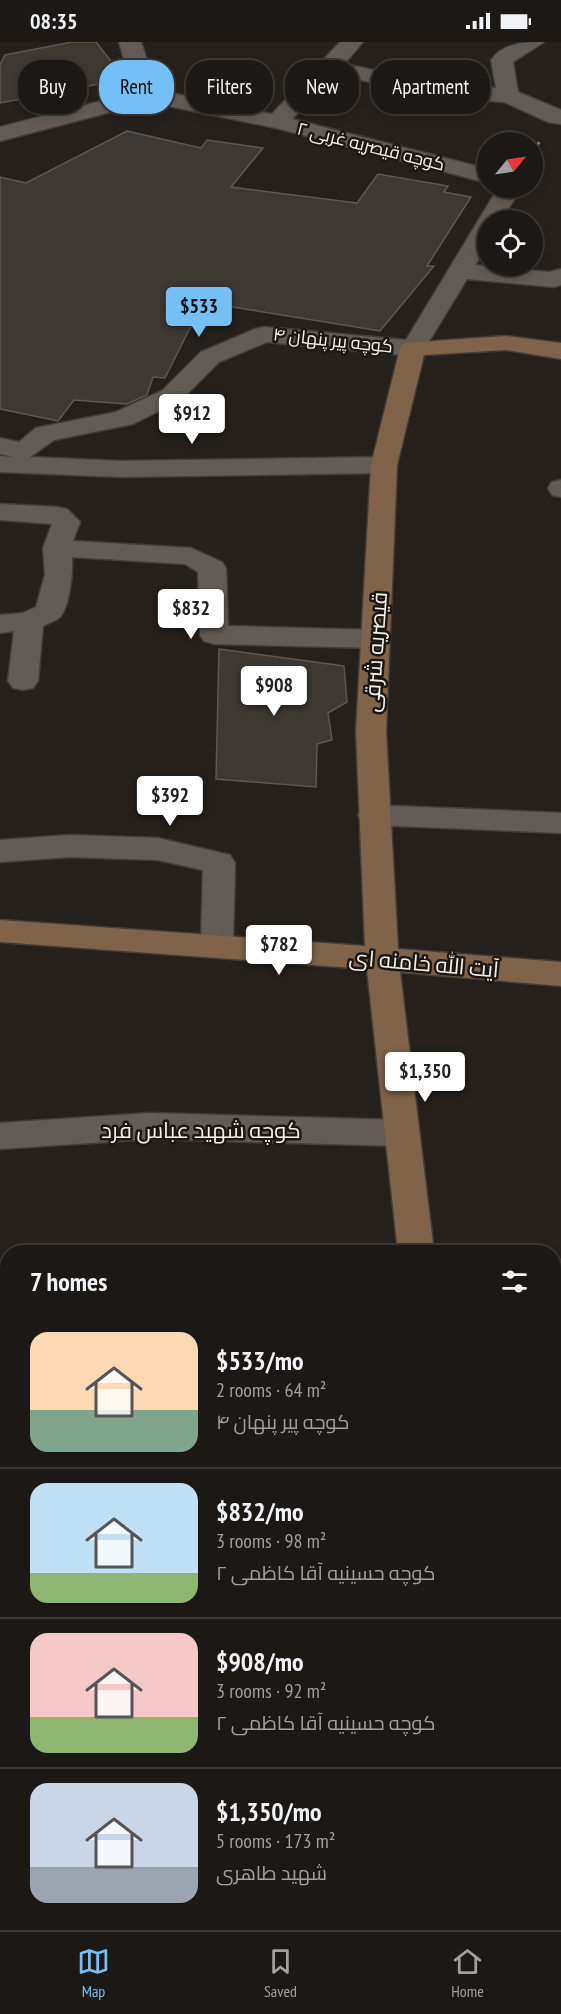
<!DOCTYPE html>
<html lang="en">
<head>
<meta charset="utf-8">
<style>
	:root { --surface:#1c1815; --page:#292522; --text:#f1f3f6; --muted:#a0a0a0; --line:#3a3734; --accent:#74c0f6 }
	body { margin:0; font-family:"PT Sans Narrow",Cairo,sans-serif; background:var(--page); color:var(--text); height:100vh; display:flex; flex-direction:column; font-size:22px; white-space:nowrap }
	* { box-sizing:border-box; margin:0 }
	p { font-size:20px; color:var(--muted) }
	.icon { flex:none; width:33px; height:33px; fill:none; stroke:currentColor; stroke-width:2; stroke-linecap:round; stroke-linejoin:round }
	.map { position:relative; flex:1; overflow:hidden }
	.details { position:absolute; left:0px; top:1203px; width:561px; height:686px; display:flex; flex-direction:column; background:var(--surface); border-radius:24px 24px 0 0; box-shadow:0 3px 9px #0003,0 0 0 2px var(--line) }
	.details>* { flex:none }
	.banner { position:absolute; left:18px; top:18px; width:525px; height:54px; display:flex; gap:12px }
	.needle { width:39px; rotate:60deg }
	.tools { position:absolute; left:477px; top:90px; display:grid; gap:12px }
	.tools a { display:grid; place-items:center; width:66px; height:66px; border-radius:50%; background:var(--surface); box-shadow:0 3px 9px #0003,0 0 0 2px var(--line); font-size:30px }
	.price { position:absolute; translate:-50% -51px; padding:0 14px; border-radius:6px; background:#fff; color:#222; font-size:20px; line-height:39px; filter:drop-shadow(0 2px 3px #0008) }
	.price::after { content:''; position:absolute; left:50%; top:36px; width:18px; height:14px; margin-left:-9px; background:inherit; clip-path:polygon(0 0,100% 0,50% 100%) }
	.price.current { background:var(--accent); color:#111 }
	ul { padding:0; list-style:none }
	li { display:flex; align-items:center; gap:18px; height:150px; padding:0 30px }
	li+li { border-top:2px solid var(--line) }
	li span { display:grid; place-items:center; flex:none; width:168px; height:120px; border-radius:18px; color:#555 }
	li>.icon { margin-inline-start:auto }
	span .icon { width:72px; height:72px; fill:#fffc; stroke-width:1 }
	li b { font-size:26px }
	h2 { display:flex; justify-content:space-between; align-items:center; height:72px; padding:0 30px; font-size:26px }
	.tag { padding:0 21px; border-radius:24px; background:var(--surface); box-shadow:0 3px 9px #0003,0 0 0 2px var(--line); font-size:21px; line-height:54px }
	.tag.current { background:var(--accent); color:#111 }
	.status { display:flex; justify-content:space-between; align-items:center; height:42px; padding:0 30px; background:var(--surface); direction:ltr }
	.status svg { height:16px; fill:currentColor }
	.menu { display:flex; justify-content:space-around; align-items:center; height:84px; border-top:2px solid var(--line); background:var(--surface); font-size:16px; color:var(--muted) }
	.menu a { display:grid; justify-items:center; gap:3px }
	.menu .current { color:var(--accent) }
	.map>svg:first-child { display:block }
</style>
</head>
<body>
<div class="status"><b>08:35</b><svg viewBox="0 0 49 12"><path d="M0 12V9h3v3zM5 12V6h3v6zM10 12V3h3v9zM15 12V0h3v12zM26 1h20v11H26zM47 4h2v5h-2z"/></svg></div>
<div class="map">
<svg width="561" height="1888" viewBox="0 0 561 1888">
	<rect width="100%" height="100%" fill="#25201c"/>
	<path fill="#3e3833" stroke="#5d5651" stroke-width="1.5" d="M 72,0 L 96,0 L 125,37 L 0,61 L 0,23 L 5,13 Z
		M 127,89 L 201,106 L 207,98 L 263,106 L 231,145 L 357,161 L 378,132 L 448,144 L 444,150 L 471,155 L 427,224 L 434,224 L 380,289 L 208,261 L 189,288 L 165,336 L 153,335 L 147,353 L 127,362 L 74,358 L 58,379 L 0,367 L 0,135 L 26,141 Z
		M 219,607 L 344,624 L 347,660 L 328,671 L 332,698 L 317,702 L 316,745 L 216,737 Z"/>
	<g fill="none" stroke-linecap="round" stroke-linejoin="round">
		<defs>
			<path id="minor" d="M 119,0 L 141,0 L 157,48 L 272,72 L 340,0 L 363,0 L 344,22 L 437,41 L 496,46 L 491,18 C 503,1 525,0 544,0 L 513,20 L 518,50 L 561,68 L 561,82 L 548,80 L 504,60 L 437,55 L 334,32 L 292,77 L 488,127 L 488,141 L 276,86 L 149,60 L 0,99 L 0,85 L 136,50 L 131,42 Z
				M 498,146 L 522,146 L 501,178 L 488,178 L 488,203 L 475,223 L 549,230 L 561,227 L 561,243 L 553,245 L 467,237 L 422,311 L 413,314 L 267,300 L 219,320 L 181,358 L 133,382 L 54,398 L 30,415 L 120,419 L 384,415 L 393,417 L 397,423 L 393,429 L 384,431 L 120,435 L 0,430 L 0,414 L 13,415 L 0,412 L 0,396 L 19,400 L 36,386 L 116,370 L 163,348 L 201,310 L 255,287 L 264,285 L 406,298 Z
				M 561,438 L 561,455 L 552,453 L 548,446 L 552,440 Z
				M 0,462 L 57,465 L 67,467 L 80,480 L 73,499 L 191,506 L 222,520 L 226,526 L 228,584 L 376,588 L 386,591 L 390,597 L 386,603 L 376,606 L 214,602 L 204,599 L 200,593 L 198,530 L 185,522 L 72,515 C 73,529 70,564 60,575 C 56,579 48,581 43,584 L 38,639 L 33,646 L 23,648 L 13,646 L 8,639 L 14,589 L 0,591 L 0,573 L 23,571 L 36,565 L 45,533 L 43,506 L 52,482 L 0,478 Z
				M 373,763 L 561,771 L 561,791 L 373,783 L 362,780 L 358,773 L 362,766 Z
				M 70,793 L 158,796 L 230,813 L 235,821 L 233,903 L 228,911 L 217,915 L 206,911 L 201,903 L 203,828 L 158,818 L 70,815 L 0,820 L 0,798 Z
				M 150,1071 L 402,1078 L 414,1082 L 419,1091 L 414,1100 L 402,1104 L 150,1097 L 0,1107 L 0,1081 Z
				M 554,1228 L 561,1228 L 561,1258 L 554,1258 Z
				M 0,1592 L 8,1592 L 8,1630 L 0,1630 Z
				M 554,1733 L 561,1734 L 561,1774 L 554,1773 Z
				M 0,1749 L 8,1749 L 8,1789 L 0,1789 Z
				M 266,1881 L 310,1881 L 309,1888 L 265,1888 Z"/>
			<path id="secondary" d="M 506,294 L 561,301 L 561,317 L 506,308 L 424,313 L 397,423 L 386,689 L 398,907 L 561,920 L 561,944 L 400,930 L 434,1210 L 398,1210 L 367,927 L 0,900 L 0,878 L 365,904 L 356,689 L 371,423 L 400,306 L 404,301 Z
				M 554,1864 L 561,1876 L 561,1888 L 520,1888 L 519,1881 L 554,1881 Z"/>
		</defs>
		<use href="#minor" stroke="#413d39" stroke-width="3"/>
		<use href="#secondary" stroke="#413d39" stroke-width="3"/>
		<path stroke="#87837f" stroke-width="3" stroke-dasharray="3 2" stroke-linecap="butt" d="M 532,111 L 540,99"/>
		<use href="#minor" fill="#625b56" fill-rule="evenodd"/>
		<use href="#secondary" fill="#806348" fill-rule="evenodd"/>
	</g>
	<g text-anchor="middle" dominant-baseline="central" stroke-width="5" stroke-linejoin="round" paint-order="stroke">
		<g font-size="18" fill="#f5f1ee" stroke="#1c1712">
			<text transform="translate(371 104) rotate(14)">کوچه قیصریه غربی ۲</text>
			<text transform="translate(333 298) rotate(6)">کوچه پیر پنهان ۴</text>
		</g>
		<g font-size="22" fill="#f5f1ee" stroke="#1c1712">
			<text transform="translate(375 610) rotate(-86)">قیصریه شرقی</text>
			<text transform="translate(424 921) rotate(5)">آیت الله خامنه ای</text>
			<text x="201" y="1088">کوچه شهید عباس فرد</text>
		</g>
	</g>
</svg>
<div class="tools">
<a><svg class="needle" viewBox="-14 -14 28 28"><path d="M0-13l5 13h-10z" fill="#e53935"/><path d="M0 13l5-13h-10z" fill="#a0a0a0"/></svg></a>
<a><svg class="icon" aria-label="locate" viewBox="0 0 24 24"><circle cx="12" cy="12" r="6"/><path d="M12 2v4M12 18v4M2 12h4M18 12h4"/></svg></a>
</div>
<b class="price current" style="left:199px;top:296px">$533</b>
<b class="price" style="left:192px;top:403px">$912</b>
<b class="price" style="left:191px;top:598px">$832</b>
<b class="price" style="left:274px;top:675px">$908</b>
<b class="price" style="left:170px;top:785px">$392</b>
<b class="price" style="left:279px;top:934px">$782</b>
<b class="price" style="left:425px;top:1061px">$1,350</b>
<div class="banner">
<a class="tag">Buy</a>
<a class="tag current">Rent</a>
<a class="tag">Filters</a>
<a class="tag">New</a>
<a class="tag">Apartment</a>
</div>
<section class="details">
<h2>7 homes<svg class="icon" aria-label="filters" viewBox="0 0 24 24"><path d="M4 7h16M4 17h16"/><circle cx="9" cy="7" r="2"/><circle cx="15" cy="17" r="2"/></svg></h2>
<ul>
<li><span style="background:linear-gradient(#ffd9b3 65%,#7fa58c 0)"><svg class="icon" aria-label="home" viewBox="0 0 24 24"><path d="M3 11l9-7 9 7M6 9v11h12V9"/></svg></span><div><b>$533/mo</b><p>2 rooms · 64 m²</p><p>کوچه پیر پنهان ۴</p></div></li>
<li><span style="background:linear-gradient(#bfe0f5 75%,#8fb573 0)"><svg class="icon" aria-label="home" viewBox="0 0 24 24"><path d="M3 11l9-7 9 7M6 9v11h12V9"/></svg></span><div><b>$832/mo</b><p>3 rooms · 98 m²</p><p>کوچه حسینیه آقا کاظمی ۲</p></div></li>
<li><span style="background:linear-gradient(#f6c9c9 70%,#8fb573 0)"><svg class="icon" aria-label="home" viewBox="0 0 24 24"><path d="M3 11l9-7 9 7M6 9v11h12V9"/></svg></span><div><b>$908/mo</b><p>3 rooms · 92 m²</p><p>کوچه حسینیه آقا کاظمی ۲</p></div></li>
<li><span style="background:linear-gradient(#c9d6e8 70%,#9aa5b1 0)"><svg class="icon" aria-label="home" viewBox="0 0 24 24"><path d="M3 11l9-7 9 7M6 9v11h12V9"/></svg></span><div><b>$1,350/mo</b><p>5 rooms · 173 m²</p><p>شهید طاهری</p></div></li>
</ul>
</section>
</div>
<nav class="menu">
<a class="current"><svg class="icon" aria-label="map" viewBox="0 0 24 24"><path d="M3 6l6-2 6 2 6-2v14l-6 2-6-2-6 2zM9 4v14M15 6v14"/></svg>Map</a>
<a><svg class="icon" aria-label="saved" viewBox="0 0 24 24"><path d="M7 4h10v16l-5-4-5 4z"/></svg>Saved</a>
<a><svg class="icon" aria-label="home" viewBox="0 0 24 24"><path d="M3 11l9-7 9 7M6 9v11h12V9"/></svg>Home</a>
</nav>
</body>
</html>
